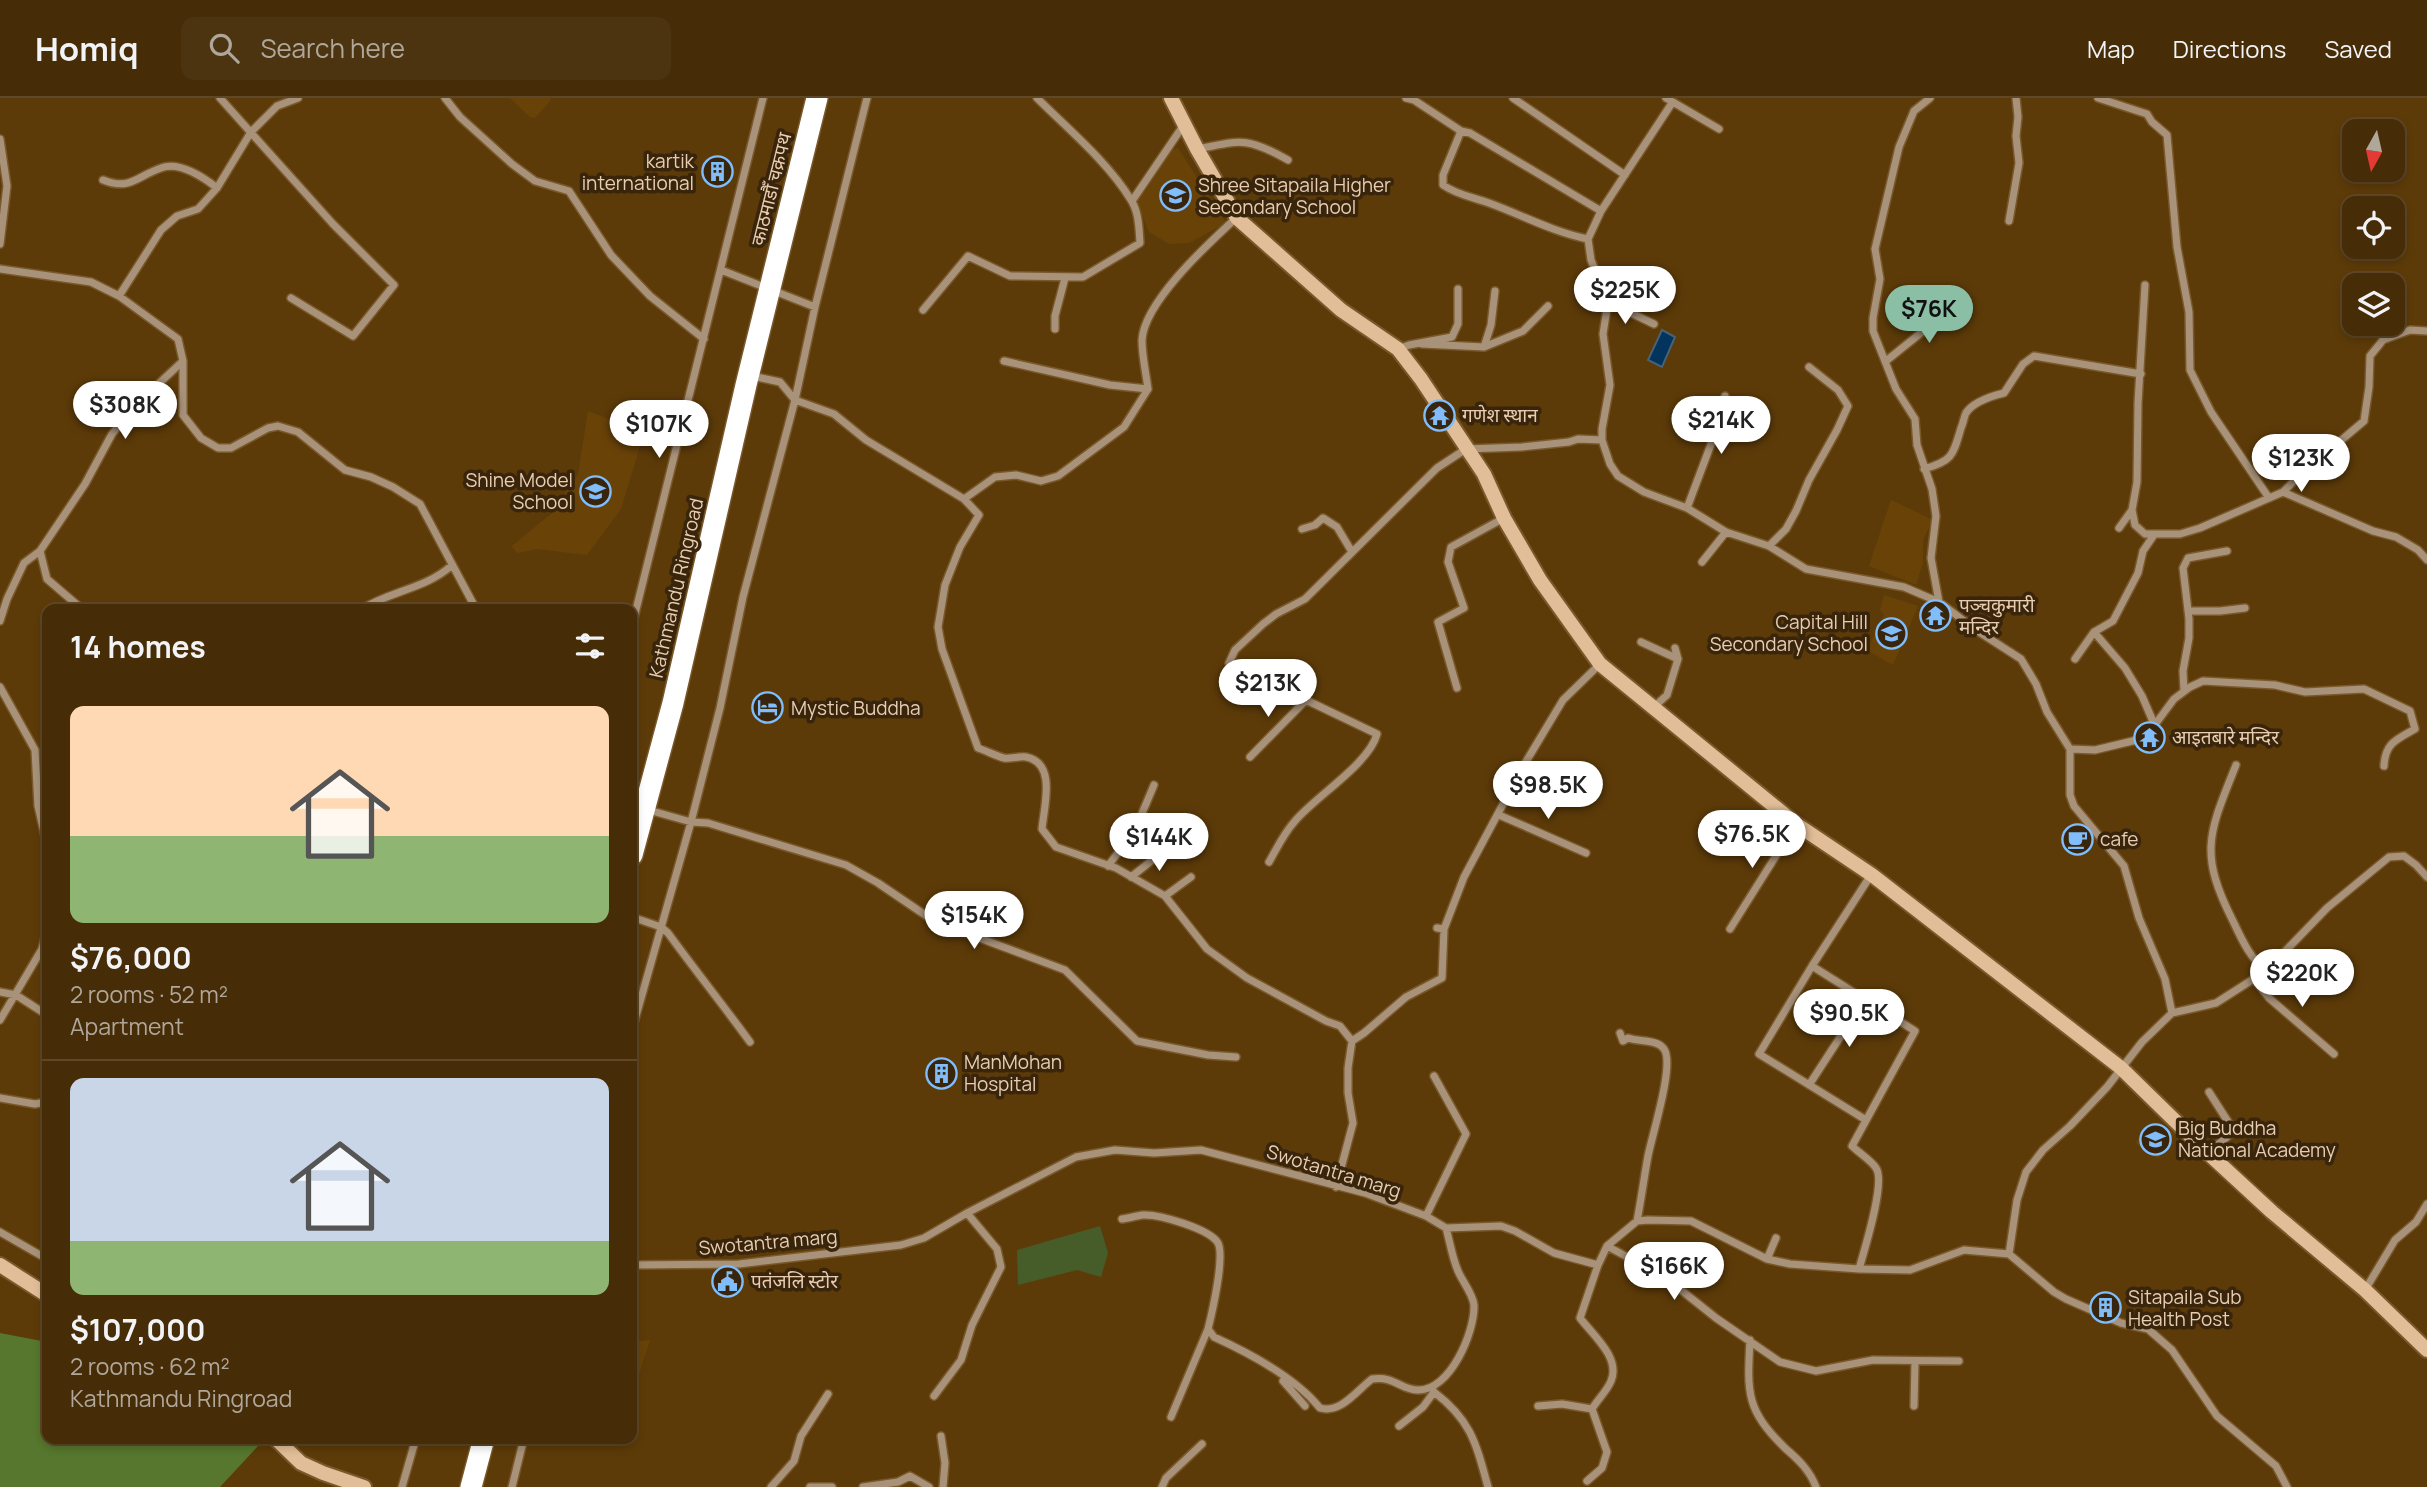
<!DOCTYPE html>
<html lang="en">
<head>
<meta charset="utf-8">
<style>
	:root { --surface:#462c07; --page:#4d3411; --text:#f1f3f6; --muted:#b0a79b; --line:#5e4828; --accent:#8abfa5 }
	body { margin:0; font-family:Manrope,"Noto Sans Devanagari",sans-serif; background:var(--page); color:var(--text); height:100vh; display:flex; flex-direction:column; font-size:26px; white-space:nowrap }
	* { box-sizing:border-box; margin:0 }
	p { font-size:23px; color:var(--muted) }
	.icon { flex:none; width:38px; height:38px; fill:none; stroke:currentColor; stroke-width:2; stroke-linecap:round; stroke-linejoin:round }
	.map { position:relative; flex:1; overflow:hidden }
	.sheet { position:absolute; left:42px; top:506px; width:595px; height:840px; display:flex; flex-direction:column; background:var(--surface); border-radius:14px; box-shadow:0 4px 10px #0003,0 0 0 2px var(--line) }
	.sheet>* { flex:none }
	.needle { width:46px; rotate:188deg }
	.fabs { position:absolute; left:2342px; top:21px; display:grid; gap:14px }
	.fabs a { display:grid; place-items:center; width:63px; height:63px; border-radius:14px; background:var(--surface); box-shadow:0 4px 10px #0003,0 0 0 2px var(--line); font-size:35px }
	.price { position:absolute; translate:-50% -60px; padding:0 16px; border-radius:24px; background:#fff; color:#222; font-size:23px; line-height:46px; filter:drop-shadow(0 2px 4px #0008) }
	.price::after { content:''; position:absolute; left:50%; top:42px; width:21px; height:16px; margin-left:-10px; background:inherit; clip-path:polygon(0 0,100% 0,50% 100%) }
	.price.current { background:var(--accent); color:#111 }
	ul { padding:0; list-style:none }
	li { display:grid; align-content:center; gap:14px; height:371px; padding:0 28px }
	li+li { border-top:2px solid var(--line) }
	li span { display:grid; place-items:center; height:217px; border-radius:14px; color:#555 }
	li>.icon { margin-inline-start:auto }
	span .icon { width:126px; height:126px; fill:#fffc; stroke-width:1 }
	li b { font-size:30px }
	h2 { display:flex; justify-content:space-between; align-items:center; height:84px; padding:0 28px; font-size:30px }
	header { display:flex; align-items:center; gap:42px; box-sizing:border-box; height:98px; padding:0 35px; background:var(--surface); border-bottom:2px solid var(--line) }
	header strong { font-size:33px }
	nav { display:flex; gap:38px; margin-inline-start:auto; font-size:24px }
	.search { width:490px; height:63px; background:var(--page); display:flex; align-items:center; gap:18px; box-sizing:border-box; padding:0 24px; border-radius:14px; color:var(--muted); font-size:26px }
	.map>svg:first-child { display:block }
</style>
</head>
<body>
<header>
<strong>Homiq</strong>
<div class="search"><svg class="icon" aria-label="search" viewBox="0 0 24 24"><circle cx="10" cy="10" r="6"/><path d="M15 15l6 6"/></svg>Search here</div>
<nav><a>Map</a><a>Directions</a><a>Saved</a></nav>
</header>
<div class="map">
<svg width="2427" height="1389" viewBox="0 0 2427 1389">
	<rect width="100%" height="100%" fill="#5d3b09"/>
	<path fill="#694208" d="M 510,0 L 550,0 L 551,2 L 535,20 L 530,19 Z
		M 1178,50 L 1226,125 L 1189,145 L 1169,146 L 1149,134 L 1136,102 L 1145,94 L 1170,52 Z
		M 588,313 L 644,335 L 621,411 L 587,457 L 537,451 L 517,455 L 512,448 L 552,415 L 578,376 Z
		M 1891,402 L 1933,422 L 1923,441 L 1923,465 L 1916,487 L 1869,468 Z
		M 1884,497 L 1918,508 L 1893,567 L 1867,552 L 1884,517 L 1880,512 Z
		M 2150,1025 L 2164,1036 L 2169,1031 L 2175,1036 L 2158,1061 L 2135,1045 Z
		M 650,1242 L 632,1298 L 632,1244 Z"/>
	<path fill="#465d2a" d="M 1100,1128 L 1108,1155 L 1101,1179 L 1077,1172 L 1018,1187 L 1017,1152 Z"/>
	<path fill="#56772d" d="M 0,1235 L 47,1244 L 47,1340 L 254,1340 L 258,1348 L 220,1389 L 0,1389 Z"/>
	<path fill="#02345d" stroke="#476276" stroke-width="2" d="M 1662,232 L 1675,239 L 1662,269 L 1648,262 Z"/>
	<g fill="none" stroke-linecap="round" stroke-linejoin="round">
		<defs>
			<path id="street" d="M 220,0 L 333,126 L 394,187 L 353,238 L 291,200
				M 445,0 L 460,19 L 512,66 L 535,83 L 569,93 L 611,157 L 650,198 L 704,241
				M 1406,0 L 1414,2 L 1461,33 L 1470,35 L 1601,113
				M 1513,0 L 1625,77
				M 1666,0 L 1719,31
				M 1930,0 L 1914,13 L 1899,49 L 1875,151 L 1880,181 L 1873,220 L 1873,233 L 1896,291 L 1915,321 L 1917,347 L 1932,391 L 1936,418 L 1931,460 L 1939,504
				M 2098,0 L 2147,16 L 2152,24 L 2167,37 L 2177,149 L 2189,214 L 2190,272 L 2211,314 L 2269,400
				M 1672,5 L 1601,113 L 1588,141 L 1591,162 L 1608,204 L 1603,236 L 1610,287 L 1602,331 L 1602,342 L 1610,366 L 1618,378 L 1644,394 L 1687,410 L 1726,434 L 1769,448 L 1806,471 L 1904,489 L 1939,504 L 1976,532 L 2021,561 L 2036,586 L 2047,614 L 2070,651 L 2095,652 L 2145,640 L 2174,601 L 2190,589 L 2203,583 L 2275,587 L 2305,594 L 2364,591 L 2410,613 L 2415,631 C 2397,641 2385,645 2384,668
				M 1461,33 L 1443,77 L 1443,87 C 1457,97 1473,99 1489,105 C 1522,117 1553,134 1588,141
				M 0,41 L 7,88 L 0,146
				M 1198,51 C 1241,42 1248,39 1288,62
				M 103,82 C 130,93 137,78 161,70 C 180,63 203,79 217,90
				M 1132,103 L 1185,25
				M 2009,123 L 2019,65 L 2016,38 L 2018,19 L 2016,0
				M 0,171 L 91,184 L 119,198 L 178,241 L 183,263 L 138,305 L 112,336 L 85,386 L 40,453 L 24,465 L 7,501 L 0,523
				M 721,172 L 815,209
				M 119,198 L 161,132 L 177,118 L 198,111 L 217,90 L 251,34 L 277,8 L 298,0
				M 1608,204 L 1654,226
				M 923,212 L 968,158 L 1010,178 L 1083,179 L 1140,145 C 1139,131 1139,114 1131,102 C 1109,65 1067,30 1037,0
				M 1055,231 L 1055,218 L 1065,180
				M 1422,246 L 1484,249 L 1523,233 L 1548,208
				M 1484,249 L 1491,227 L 1495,193
				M 1398,251 L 1409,247 L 1452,239 L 1458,226 L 1458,191
				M 183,263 L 183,317 L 201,340 L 218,350 L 231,350 L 268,330 L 278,328 L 298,334 L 345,372 L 371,379 L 393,389 L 420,406 L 476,511
				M 1886,263 L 1927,230 L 1921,216 L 1924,204
				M 752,278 L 780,284 L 795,302 L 834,316 L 866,342 L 964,401 L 979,417 L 960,449 L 945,487 L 938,529 L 942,551 L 978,650 C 987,653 996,658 1004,660 C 1011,661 1019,658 1026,659 C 1057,665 1044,708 1042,731 L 1056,749 L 1116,770 L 1165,798 L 1207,851 L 1247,880 L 1326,923 L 1340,928 L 1352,943 L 1348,970 L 1348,995 L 1353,1025 L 1336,1089
				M 1148,291 C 1146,275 1142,258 1142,242 C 1144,204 1209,145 1236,120
				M 1924,371 C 1953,363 1953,357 1961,330 C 1963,326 1964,319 1966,315 C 1973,304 1992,298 2004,295 L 2023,266 L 2034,258 L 2141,276
				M 2283,394 L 2373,433 L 2396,439 L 2418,452 L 2427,462
				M 964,401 L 995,379 L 1016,377 L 1041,383 L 1058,378 L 1124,329 L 1148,291 L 1110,287 L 1004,263
				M 1687,410 L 1719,325 L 1725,298
				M 2132,412 L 2135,427 L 2145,436 L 2180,436 L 2200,430 L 2283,394 L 2300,377 L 2364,323 L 2369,289 L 2370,258 L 2383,242 L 2410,232 L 2427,233
				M 2119,430 L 2132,412 L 2137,384 L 2138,305 L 2145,187
				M 1302,431 L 1315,427 L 1323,420 L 1337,429 L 1352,454
				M 2154,437 L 2143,453 L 2138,475 L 2113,523 L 2094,534 L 2075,561 L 2094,534 L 2125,570 L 2142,598 L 2155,628
				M 1769,448 L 1786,431 L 1796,413 L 1809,382 L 1837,332 L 1848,308 L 1838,292 L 1809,269
				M 40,453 L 47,481 L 82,511
				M 1702,464 L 1726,434
				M 362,511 C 390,493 425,491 451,468
				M 2188,513 L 2220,513 L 2245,510
				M 632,528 L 763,0
				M 1641,544 L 1678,561
				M 0,589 L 35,652 L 38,708 L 47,747
				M 1457,590 L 1438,524 L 1464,510 L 1448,464 L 1451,449 L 1504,420
				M 2184,593 L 2183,573 L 2189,540 L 2189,521 L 2183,470 L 2188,460 L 2227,453
				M 1654,609 L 1667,597 L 1678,561 L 1675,550
				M 2070,651 L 2070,697 L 2074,708 L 2124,768 L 2139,820 L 2165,881 L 2172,915
				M 1250,659 L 1306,602
				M 2236,667 C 2209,735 2198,754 2233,823 C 2242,842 2250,860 2266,873
				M 645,711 L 691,724 L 708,725 L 846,767 L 878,785 L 934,823 L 1065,872 L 1137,943 L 1208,957 L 1236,959
				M 1499,717 L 1586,755
				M 1269,764 C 1277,750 1284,735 1295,723 C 1316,698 1369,666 1377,636 L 1306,602 L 1239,574 L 1229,565 L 1235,552 L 1263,526 L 1276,516 L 1305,501 L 1437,370 L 1466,351 L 1522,349 L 1569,344 L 1578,341 L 1602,342
				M 1108,768 L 1135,732 L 1154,687
				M 1131,779 L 1170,748
				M 1165,798 L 1191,779
				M 632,819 L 661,829 L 668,835 C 695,872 723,907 750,944
				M 1437,830 L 1444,831 L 1464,779 L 1524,667 L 1563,602 L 1600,566
				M 1730,831 L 1796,726
				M 1812,868 L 1871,777
				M 2254,881 L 2269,900 L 2334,956
				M 0,894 L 16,897 L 47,917
				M 0,922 L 42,851 L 47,832
				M 632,932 L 691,724 L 720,610 L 743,499 L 795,302 L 815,209 L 867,0
				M 1620,935 L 1623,943 L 1628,940 C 1639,944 1657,941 1664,951 C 1675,966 1652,1037 1648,1058 C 1644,1080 1641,1102 1637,1123
				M 1352,943 L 1364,935 L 1406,899 L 1442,880 L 1444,831
				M 1809,987 L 1865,901
				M 0,1000 L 35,1006 L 47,1004
				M 2208,1055 L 2234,1033 L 2209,994
				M 1426,1118 L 1466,1036 L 1434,978
				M 1122,1121 C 1129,1120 1136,1118 1143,1117 C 1159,1116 1210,1131 1218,1145 C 1225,1159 1212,1215 1208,1231 L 1214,1239 C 1249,1255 1296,1280 1320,1310 C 1341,1316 1357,1292 1372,1281 C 1396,1278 1400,1292 1418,1292 C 1450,1293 1475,1234 1474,1207 C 1473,1196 1462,1183 1458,1173 C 1452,1159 1450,1144 1446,1130
				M 0,1134 L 47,1161
				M 1607,1148 L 1666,1180 L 1716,1220 L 1780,1264 L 1816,1273 L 1873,1262 L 1959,1263
				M 2009,1156 L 2017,1102 L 2026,1074 L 2043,1052 L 2070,1028 L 2107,989 L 2142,944 L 2172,915 L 2216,905 L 2266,873 L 2327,810 L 2389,759 L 2404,758 L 2416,767 L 2427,779
				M 1767,1161 L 1776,1140
				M 632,1167 L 739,1166 L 901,1147 L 924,1140 L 967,1115 L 1076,1059 L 1115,1052 L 1154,1055 L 1201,1052 L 1365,1095 L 1426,1118 L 1446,1130 L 1501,1128 L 1515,1133 L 1554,1155 L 1598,1167 L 1607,1148 L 1637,1123 L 1648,1122 L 1691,1123 L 1767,1161 L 1790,1166 L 1859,1171 L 1910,1172 L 1964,1152 L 2009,1156 L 2054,1194 L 2066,1201 L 2121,1225 L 2148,1231 L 2172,1252 L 2217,1318 L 2276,1368 L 2287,1389
				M 1859,1171 C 1864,1153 1886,1084 1876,1070 C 1872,1063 1859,1055 1852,1048 L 1915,933 L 1812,868 L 1759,956 L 1866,1022
				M 2365,1192 L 2395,1142 L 2416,1124 L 2427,1106
				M 1750,1242 C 1747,1296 1746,1312 1786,1351 C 1799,1362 1810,1373 1816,1389
				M 1283,1283 L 1305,1308
				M 1434,1294 C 1471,1322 1476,1345 1488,1389
				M 934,1298 L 961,1262 L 972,1227 L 1001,1169 L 997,1151 L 967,1115
				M 1538,1308 L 1562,1306 L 1592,1311
				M 1914,1308 L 1915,1264
				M 1171,1319 L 1208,1231
				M 1399,1328 L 1423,1309 L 1434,1294 L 1432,1290
				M 941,1338 L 945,1365 L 943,1389
				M 1587,1383 L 1602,1370 L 1607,1354 L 1592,1311 C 1598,1301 1607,1293 1611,1283 C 1621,1260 1593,1237 1580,1220 L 1598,1167
				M 402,1389 L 416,1340
				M 512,1389 L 524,1340
				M 771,1389 L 794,1363 L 801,1338 L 828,1296
				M 810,1389 L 832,1389
				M 863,1389 L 898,1384 L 910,1378 L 929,1389
				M 1162,1389 L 1166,1380 L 1202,1346"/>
			<path id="secondary" d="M 1171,0 L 1197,51 L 1237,120 L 1341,212 L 1398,251 L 1421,281 L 1484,376 L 1504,420 L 1540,482 L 1600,566 L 1796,726 L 1872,777 L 2121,970 L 2208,1055 L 2272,1114 L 2365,1192 L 2427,1252
				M 0,1167 L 47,1197
				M 275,1340 L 301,1365 L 323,1375 L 364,1389"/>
			<path id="highway" d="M 632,757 L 673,605 L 746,287 L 817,0
				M 471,1389 L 484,1340"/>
		</defs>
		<use href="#street" stroke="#79582b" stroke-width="10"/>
		<use href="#secondary" stroke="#79582b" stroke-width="18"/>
		<use href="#highway" stroke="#79582b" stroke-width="24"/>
		<use href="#street" stroke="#a8927a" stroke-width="7"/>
		<use href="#secondary" stroke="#e1be97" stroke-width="14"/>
		<use href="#highway" stroke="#fff" stroke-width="21"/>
	</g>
	<defs>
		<symbol id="building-ring" viewBox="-11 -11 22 22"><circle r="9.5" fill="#39250c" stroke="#80bdfa" stroke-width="1.5"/><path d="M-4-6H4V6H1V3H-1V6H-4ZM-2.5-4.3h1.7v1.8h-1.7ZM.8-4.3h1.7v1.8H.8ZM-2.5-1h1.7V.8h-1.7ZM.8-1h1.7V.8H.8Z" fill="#80bdfa"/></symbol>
		<symbol id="school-ring" viewBox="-11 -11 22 22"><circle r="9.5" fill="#39250c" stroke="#80bdfa" stroke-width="1.5"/><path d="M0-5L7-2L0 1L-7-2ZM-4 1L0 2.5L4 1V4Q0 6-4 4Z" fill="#80bdfa"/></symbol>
		<symbol id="temple-ring" viewBox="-11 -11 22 22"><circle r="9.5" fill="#39250c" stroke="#80bdfa" stroke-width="1.5"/><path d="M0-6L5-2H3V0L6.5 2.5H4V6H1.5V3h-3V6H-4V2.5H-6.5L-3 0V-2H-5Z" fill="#80bdfa"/></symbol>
		<symbol id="hotel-ring" viewBox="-11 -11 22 22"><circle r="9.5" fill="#39250c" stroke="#80bdfa" stroke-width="1.5"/><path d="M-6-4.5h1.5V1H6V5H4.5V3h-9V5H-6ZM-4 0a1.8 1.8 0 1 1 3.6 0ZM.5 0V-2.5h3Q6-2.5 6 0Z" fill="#80bdfa"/></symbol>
		<symbol id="cafe-ring" viewBox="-11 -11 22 22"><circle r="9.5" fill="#39250c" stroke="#80bdfa" stroke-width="1.5"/><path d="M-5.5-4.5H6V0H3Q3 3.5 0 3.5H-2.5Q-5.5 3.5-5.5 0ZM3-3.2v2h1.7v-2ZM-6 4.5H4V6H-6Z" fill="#80bdfa"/></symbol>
		<symbol id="civic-ring" viewBox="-11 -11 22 22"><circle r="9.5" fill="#39250c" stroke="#80bdfa" stroke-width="1.5"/><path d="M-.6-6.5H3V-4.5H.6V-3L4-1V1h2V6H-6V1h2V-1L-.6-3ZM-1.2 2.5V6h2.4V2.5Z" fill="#80bdfa"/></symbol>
	</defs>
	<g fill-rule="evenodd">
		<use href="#building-ring" x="700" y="56" width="35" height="35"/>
		<use href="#school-ring" x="1158" y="80" width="35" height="35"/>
		<use href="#temple-ring" x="1422" y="300" width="35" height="35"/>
		<use href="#school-ring" x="578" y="376" width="35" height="35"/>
		<use href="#temple-ring" x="1918" y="500" width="35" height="35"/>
		<use href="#school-ring" x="1874" y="518" width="35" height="35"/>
		<use href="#hotel-ring" x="750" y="592" width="35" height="35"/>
		<use href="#temple-ring" x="2132" y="622" width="35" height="35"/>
		<use href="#cafe-ring" x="2060" y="724" width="35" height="35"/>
		<use href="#building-ring" x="924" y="958" width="35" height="35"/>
		<use href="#school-ring" x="2138" y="1024" width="35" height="35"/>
		<use href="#civic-ring" x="710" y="1166" width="35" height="35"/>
		<use href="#building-ring" x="2088" y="1192" width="35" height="35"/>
	</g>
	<g text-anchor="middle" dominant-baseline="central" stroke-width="7" stroke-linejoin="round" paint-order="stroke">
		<g font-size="19" fill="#e8cdb1" stroke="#39250c" text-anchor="start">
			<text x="694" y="63" text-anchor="end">kartik<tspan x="694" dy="22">international</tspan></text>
			<text x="1198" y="87">Shree Sitapaila Higher<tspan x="1198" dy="22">Secondary School</tspan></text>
			<text x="1462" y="317">गणेश स्थान</text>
			<text x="573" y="382" text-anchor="end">Shine Model<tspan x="573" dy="22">School</tspan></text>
			<text x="1959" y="507">पञ्चकुमारी<tspan x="1959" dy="22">मन्दिर</tspan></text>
			<text x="1868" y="524" text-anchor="end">Capital Hill<tspan x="1868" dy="22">Secondary School</tspan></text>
			<text x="791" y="610">Mystic Buddha</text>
			<text x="2172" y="639">आइतबारे मन्दिर</text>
			<text x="2100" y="741">cafe</text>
			<text x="964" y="964">ManMohan<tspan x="964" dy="22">Hospital</tspan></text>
			<text x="2178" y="1030">Big Buddha<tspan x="2178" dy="22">National Academy</tspan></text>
			<text x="751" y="1183">पतंजलि स्टोर</text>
			<text x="2128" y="1199">Sitapaila Sub<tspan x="2128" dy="22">Health Post</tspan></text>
		</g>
		<g font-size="19" fill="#e8cdb1" stroke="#39250c">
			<text transform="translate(771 91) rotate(-76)">काठमाडाैँ चक्रपथ</text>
			<text transform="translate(676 490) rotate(-77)">Kathmandu Ringroad</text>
			<text transform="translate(1334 1073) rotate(17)">Swotantra marg</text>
			<text transform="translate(768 1144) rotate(-5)">Swotantra marg</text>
		</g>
	</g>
</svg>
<div class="fabs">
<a><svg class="needle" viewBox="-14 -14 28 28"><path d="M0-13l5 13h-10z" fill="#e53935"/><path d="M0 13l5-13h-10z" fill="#b0a79b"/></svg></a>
<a><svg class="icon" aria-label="locate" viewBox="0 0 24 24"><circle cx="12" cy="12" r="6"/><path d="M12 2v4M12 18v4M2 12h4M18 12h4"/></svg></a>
<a><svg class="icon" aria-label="layers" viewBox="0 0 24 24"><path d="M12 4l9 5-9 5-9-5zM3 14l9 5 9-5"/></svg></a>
</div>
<b class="price" style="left:1625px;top:228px">$225K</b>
<b class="price current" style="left:1929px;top:247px">$76K</b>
<b class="price" style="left:125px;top:343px">$308K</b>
<b class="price" style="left:1721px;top:358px">$214K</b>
<b class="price" style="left:659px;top:362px">$107K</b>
<b class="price" style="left:2301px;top:396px">$123K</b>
<b class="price" style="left:1268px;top:621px">$213K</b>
<b class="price" style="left:1548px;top:723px">$98.5K</b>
<b class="price" style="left:1752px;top:772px">$76.5K</b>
<b class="price" style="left:1159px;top:775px">$144K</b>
<b class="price" style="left:974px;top:853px">$154K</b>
<b class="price" style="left:2302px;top:911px">$220K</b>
<b class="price" style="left:1849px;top:951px">$90.5K</b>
<b class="price" style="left:1674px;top:1204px">$166K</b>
<section class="sheet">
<h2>14 homes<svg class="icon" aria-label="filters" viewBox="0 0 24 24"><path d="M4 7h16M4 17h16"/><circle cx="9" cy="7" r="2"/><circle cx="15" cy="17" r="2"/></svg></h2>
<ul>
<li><span style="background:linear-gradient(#ffd9b3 60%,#8fb573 0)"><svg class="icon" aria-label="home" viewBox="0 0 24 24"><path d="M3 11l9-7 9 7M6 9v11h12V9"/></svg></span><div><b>$76,000</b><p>2 rooms · 52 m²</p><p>Apartment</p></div></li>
<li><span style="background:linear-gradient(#c9d6e8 75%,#8fb573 0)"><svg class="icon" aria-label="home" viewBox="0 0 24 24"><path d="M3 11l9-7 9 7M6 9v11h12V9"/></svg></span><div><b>$107,000</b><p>2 rooms · 62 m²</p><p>Kathmandu Ringroad</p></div></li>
</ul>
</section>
</div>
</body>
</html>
